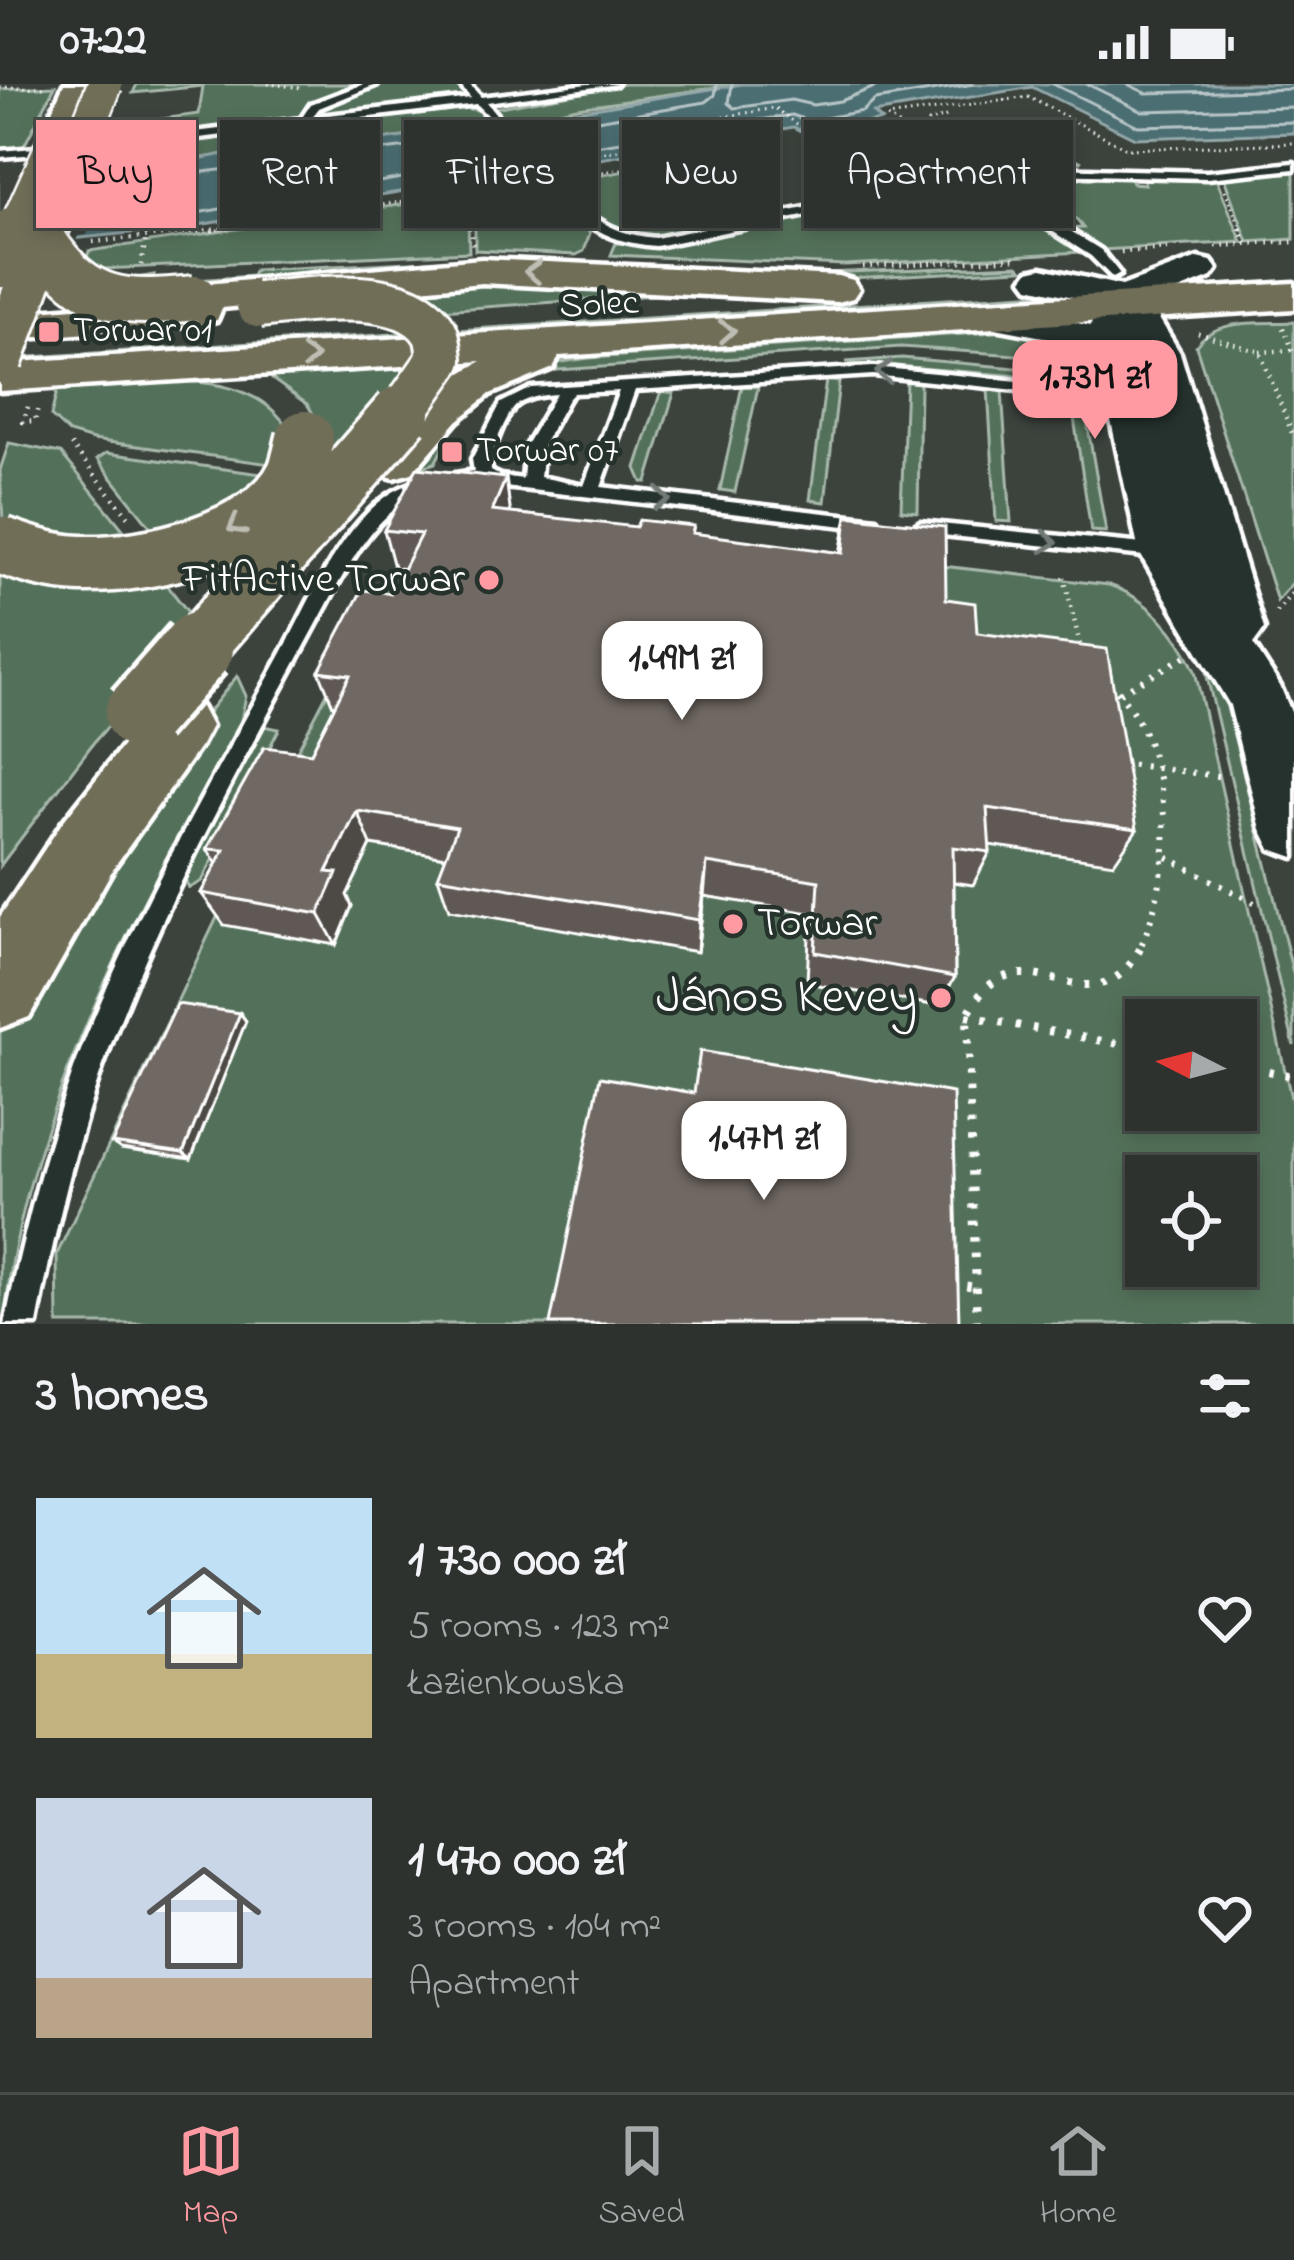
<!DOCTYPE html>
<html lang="en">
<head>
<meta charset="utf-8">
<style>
	:root { --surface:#2d322e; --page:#353a36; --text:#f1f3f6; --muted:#a7aaaa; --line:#484d4a; --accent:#ff9aa2 }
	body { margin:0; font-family:"Indie Flower",sans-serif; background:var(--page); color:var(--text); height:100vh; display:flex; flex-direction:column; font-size:45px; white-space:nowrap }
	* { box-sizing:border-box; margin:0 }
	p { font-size:39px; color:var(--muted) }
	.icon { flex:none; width:66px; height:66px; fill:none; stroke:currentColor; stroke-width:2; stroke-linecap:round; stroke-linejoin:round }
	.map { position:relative; height:1240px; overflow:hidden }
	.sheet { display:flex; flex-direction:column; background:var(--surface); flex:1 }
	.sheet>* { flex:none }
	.banner { position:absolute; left:36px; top:36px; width:1224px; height:108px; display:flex; gap:24px }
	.needle { width:78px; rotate:276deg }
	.controls { position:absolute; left:1125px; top:915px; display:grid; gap:24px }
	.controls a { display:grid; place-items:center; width:132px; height:132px; border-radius:0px; background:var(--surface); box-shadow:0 6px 18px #0003,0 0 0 3px var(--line); font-size:60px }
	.price { position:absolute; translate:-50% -102px; padding:0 27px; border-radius:24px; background:#fff; color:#222; font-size:39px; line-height:78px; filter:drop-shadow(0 3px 6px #0008) }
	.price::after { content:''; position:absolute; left:50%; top:72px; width:36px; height:27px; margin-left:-18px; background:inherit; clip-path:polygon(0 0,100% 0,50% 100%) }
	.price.selected { background:var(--accent); color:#111 }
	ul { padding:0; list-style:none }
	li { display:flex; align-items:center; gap:36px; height:300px; padding:0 36px }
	li span { display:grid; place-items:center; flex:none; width:336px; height:240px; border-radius:0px; color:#555 }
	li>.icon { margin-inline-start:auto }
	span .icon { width:144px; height:144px; fill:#fffc; stroke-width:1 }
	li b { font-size:51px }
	h2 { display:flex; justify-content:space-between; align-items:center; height:144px; padding:0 36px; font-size:51px }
	.tag { padding:0 42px; border-radius:0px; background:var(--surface); box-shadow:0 6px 18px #0003,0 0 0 3px var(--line); font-size:42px; line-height:108px }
	.tag.selected { background:var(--accent); color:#111 }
	.status { display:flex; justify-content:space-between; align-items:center; height:84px; padding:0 60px; background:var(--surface); direction:ltr }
	.status svg { height:33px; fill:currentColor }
	.menu { display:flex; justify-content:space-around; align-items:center; height:168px; border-top:3px solid var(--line); background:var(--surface); font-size:33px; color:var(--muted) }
	.menu a { display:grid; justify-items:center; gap:6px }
	.menu .selected { color:var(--accent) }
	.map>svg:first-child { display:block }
</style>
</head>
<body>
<div class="status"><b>07:22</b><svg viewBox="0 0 49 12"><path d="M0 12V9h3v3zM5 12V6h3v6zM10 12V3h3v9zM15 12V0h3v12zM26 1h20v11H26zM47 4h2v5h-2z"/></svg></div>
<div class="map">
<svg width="1294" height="1240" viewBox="0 0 1294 1240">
	<rect width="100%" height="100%" fill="#3c433d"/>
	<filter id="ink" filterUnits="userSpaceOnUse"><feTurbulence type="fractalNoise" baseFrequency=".00833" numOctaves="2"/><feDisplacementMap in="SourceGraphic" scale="24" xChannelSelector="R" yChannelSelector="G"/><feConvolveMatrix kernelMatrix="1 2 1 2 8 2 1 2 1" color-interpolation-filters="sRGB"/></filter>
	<g filter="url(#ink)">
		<path fill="#52715a" stroke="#a8b8ac" stroke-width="3" fill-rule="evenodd" d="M 137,0 L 459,0 L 471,10 L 464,16 L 135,56 L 120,49 L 123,40 L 199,30 L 203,2 L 133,9 Z
			M 624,0 L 742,0 L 577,23 L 507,39 L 494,24 Z
			M 55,2 L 22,66 L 0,68 L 0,5 Z
			M 455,23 L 478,26 L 489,42 L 261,71 L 225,70 L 133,87 L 134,62 Z
			M 1010,39 L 1082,78 L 1040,75 L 998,83 L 957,45 Z
			M 722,70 L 753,90 L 714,95 L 717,100 L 752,100 L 791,126 C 741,136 648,168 603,139 C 588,129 575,112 563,98 Z
			M 1294,86 L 1294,155 L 1248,158 L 1224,94 Z
			M 1033,88 L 1129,93 L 1132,99 L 1145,100 L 1143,94 L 1216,94 L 1242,158 L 1101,166 L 1067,145 L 1083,144 L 1076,135 L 1053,137 L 997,102 L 1000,93 Z
			M 527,100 L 545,102 L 590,149 L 584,167 L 576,171 L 475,166 L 475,110 Z
			M 955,102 L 986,108 L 1082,168 L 845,181 L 611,171 L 616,159 L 669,160 L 812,131 L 836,134 L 951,110 L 947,103 Z
			M 467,111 L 469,168 L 83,186 L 89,167 Z
			M 469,175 L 800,190 L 1018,181 L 1022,185 L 831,195 L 491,181 L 170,209 L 126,196 L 154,191 L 152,199 L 252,192 L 255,186 Z
			M 440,195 L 728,206 L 427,227 L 393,213 Z
			M 1042,209 L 1047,217 L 0,281 L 0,275 Z
			M 1294,238 L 1294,497 L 1277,517 L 1196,262 C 1215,233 1263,240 1294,238 Z
			M 1011,247 L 1057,251 L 1031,272 L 901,263 L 528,288 C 469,304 462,329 435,379 L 398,392 C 416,375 429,353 446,334 C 484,291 534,281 589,274 Z
			M 497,272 L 367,393 L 93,356 L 69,349 L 51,332 L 57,307 C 126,302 238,275 285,340 L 322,344 L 307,320 L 272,295 L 274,290 Z
			M 902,274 L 1075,289 L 1080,297 L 846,278 Z
			M 826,296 L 839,298 L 825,418 L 810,416 Z
			M 906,297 L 920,299 L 918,428 L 901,426 Z
			M 742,302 L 758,303 L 735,408 L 720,406 Z
			M 988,305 L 1002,307 L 1011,438 L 996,437 Z
			M 661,307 L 674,309 L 647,398 L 642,398 L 636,384 Z
			M 1071,314 L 1083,315 L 1106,448 L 1091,447 Z
			M 9,359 L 61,369 L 139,465 L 113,469 L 3,437 L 0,386 Z
			M 106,369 L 276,392 L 164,460 L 97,375 Z
			M 424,423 L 1109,501 C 1148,514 1179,550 1195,587 L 1294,1027 L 1294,1240 L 58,1240 L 57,1170 L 232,802 L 229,798 ZM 1146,936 L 1236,936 L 1236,1026 L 1146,1026 ZM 1146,1092 L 1236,1092 L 1236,1182 L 1146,1182 Z
			M 0,481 L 156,487 L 198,541 L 94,658 L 0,782 Z
			M 1201,567 L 1224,611 L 1294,893 L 1294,962 Z
			M 237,592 L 246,612 L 240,641 C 139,817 22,1036 4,1240 L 0,1240 L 0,947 L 31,886 L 178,666 Z
			M 264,642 L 279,645 L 202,797 L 189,804 L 182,791 Z"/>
		<path fill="#4c6e72" stroke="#94a8aa" stroke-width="3" d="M 742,0 L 1294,0 L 1294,49 L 1135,54 L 1032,3 L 873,29 L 881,36 L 807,50 L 794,43 L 180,144 L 0,162 L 0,94 L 125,88 L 225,70 L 260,71 L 452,47 Z"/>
		<path fill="#3c433d" d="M 108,83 L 87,151 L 78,152 L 75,159 L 0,168 L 0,94 L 5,87 Z"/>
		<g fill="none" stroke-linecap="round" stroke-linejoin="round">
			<path stroke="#b7c5c7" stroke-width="3" d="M 732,0 L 729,19 L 735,24 L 791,16 L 813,21 L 840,17 L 882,0
				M 1053,0 L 1138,42 L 1294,38
				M 1087,0 L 1142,27 L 1294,23
				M 1127,0 L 1146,9 L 1294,5
				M 518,49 L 706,18 L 715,11 L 717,0
				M 538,71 L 792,31 L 810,37 L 862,27 L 875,16 L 974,0
				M 87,102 L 499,52
				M 73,141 L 179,132 L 519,74"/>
			<defs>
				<path id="lane" d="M 364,0 L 378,0 L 319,24 L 312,33 L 471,14 L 459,0 L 469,0 L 481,13 L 588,0 L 617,0 L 486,18 L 504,40 L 499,43 L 476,20 L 134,62 L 131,88 L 125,91 L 119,88 L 123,63 L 0,73 L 0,67 L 129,56 L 301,35 L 311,20 Z
					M 1294,79 L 1294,85 L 1207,94 L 1010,89 L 986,94 L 1101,166 L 1120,190 L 1113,194 L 1091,172 L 974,97 L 656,162 C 600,158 576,135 541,93 L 551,91 C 585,127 604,150 656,154 L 1010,83 L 1207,88 Z
					M 873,283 L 1131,308 L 1139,313 L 1131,318 L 873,291 L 635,306 L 601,403 L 877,435 L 880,439 L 871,445 L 496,402 C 478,396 468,398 449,402 C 390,413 366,451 338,500 C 254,658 162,815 102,984 C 73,1068 53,1153 37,1240 L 5,1240 C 23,1153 44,1069 74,985 C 127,843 204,710 277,578 C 308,523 335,450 387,412 C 412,394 445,392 474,387 L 472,375 L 501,319 L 531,304 ZM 619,307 L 584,402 L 540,393 L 543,361 L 568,315 L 574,309 ZM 556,310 L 526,361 L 523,395 L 500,392 L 491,387 C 488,374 505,332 516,322 C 526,313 543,311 556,310 Z
					M 920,438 L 1164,462 L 1173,468 L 1164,474 L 914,448 L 911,444 Z"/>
				<path id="secondary" d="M 1198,174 L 1211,177 L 1217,185 L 1211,193 L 1149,218 L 1180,269 L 1264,545 L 1253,560 L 1280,602 L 1294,635 L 1294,773 L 1271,765 L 1261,745 L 1230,621 L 1139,468 L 1099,280 L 1043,253 L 969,239 L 963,231 L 969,223 L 983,219 L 1091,242 L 1095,218 L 1029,203 L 1023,195 L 1029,187 L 1042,184 L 1122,202 Z"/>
				<path id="primary" d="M 64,0 L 94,0 L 67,66 L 88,67 L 94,74 L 64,157 L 58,165 L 30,165 L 24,157 L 63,68 L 42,67 L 37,60 Z
					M 482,175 L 838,192 L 853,196 L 859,205 L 853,214 L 838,218 L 482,199 L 222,224 L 217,236 L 202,240 L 0,256 L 0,230 L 175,216 L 180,205 L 195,201 Z
					M 1294,199 L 1294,225 L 559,272 L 553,284 L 490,310 L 457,337 L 412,389 L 394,394 L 376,389 L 368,378 L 376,367 L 439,302 L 482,277 L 0,307 L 0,279 Z
					M 177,616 L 201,623 L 211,642 L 201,661 L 114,783 L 29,933 L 0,944 L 0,833 L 62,739 L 153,623 Z"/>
			</defs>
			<use href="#lane" stroke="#fff" stroke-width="9"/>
			<use href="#secondary" stroke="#fff" stroke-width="9"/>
			<use href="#primary" stroke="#fff" stroke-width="9"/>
			<path stroke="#fff" stroke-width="3" stroke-dasharray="1.5 4.5" stroke-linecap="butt" d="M 268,0 L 303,4
				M 0,3 L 44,3
				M 946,33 L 928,38 L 931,57 L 954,76
				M 694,38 L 775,24 L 871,94
				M 908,48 L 887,33 L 1028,13 L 1128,65 L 1294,59
				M 901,49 L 927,45
				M 563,75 L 648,61
				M 573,93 L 724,68 L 786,109
				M 427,97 L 508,84
				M 468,105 L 472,147
				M 1225,106 L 1242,147
				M 903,133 L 985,122
				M 211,147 L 525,99"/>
			<path stroke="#fff" stroke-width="4.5" stroke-dasharray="1.5 6" stroke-linecap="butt" d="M 471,144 L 473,162
				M 1240,144 L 1247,161
				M 93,158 L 230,144
				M 1216,162 L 1294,158
				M 1121,168 L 1167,165
				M 141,181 L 147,148
				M 863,183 L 1018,174
				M 1283,244 L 1294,268
				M 1198,249 L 1260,268 L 1294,354
				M 1260,268 L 1292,266
				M 28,323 L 23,338 L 35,337 L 38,323
				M 71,361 L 129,433
				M 1064,493 L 1081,565
				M 1276,528 L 1294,507"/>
			<path stroke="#fff" stroke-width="6" stroke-dasharray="3 9" stroke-linecap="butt" d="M 1109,598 C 1176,665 1177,782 1140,864
				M 1120,609 L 1186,572
				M 1120,679 L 1225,693
				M 1167,773 L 1254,819"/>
			<path stroke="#fff" stroke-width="8" stroke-dasharray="4.5 12" stroke-linecap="butt" d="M 967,932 L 1146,965
				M 1236,981 L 1294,992
				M 950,1199 L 976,1203
				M 977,1240 L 967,932 C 1017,829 1092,961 1142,861"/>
			<use href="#lane" fill="#26332d" fill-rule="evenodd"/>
			<use href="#secondary" fill="#26332d" fill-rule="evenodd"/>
			<use href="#primary" fill="#716e59" fill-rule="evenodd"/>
			<defs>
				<path id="lane-bridge" d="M 499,40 L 547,93"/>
				<path id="primary-bridge-far3" d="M 76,74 L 105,0
					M 15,147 L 54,60"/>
				<path id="primary-bridge-far2" d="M 44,157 C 86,221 124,221 195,214
					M 0,181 L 16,144
					M 259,221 C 303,216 406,200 434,247 C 438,253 439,267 440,275 L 400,332
					M 0,277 L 44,157"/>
				<path id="primary-bridge-far1" d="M 0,461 C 27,471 52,479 81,480 C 145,482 265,456 295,391 C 300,380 302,366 305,355
					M 195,567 L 402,329"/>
				<path id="primary-bridge" d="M 140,630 L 198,564"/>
			</defs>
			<use href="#lane-bridge" stroke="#fff" stroke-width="15" stroke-linecap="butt"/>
			<use href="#primary-bridge-far3" stroke="#fff" stroke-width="39" stroke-linecap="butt"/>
			<use href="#primary-bridge-far2" stroke="#fff" stroke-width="50" stroke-linecap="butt"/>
			<use href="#primary-bridge-far1" stroke="#fff" stroke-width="63" stroke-linecap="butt"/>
			<use href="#primary-bridge" stroke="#fff" stroke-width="80" stroke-linecap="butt"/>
			<path stroke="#fff" stroke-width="3" stroke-dasharray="1.5 4.5" stroke-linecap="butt" d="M 83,147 L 100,97"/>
			<use href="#lane-bridge" stroke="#26332d" stroke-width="10"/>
			<use href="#primary-bridge-far3" stroke="#716e59" stroke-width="34"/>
			<use href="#primary-bridge-far2" stroke="#716e59" stroke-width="44"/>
			<use href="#primary-bridge-far1" stroke="#716e59" stroke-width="56"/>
			<use href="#primary-bridge" stroke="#716e59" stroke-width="70"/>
		</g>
		<path fill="#605954" stroke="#fff" stroke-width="3" d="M 510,429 L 840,469 L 847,432 L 946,515 L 977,549 L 1137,745 L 1114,779 L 989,761 L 990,768 L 973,801 L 954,798 L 955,893 L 938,922 L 807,899 L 810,829 L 704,812 L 697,868 L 449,826 L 438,793 L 446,773 L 371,761 L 347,811 L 352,822 L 336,861 L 224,841 L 201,809 L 217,780 L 207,765 L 311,669 L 334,624 L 319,587 L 391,509 L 404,485 L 394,483 L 384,446 Z
			M 240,929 L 246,937 L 191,1075 L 121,1065 L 112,1059 Z"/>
		<path fill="#4e4845" stroke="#fff" stroke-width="3" d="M 506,394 L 511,432 L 492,427 Z
			M 357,727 L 371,761 L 347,811 L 352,822 L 336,861 L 319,830 L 327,788 Z
			M 707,779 L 704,812 L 697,868 L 699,836 Z
			M 240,929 L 246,937 L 191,1075 L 183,1069 Z"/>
		<path fill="#706762" stroke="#fff" stroke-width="3" d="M 417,384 L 506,394 L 492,427 L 636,443 L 639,436 L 694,442 L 692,449 L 843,469 L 847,432 L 945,443 L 946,515 L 975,519 L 977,549 L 1107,565 L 1137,745 L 987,724 L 990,768 L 953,763 L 955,893 L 815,868 L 819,797 L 707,779 L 699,836 L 438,793 L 457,743 L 357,727 L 327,788 L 337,789 L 319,830 L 201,809 L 224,766 L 207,765 L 264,663 L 311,669 L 350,591 L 319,587 L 362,506 L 391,509 L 421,450 L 384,446 Z
			M 177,920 L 240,929 L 183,1069 L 112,1059 Z
			M 700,967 L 953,1009 L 959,1240 L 550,1240 L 600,993 L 694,1009 Z"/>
		<defs><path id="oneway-chevron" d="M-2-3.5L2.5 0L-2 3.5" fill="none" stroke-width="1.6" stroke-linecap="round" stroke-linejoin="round" transform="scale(3)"/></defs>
		<g stroke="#bfbeb4">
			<use href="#oneway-chevron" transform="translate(533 188) rotate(-177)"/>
			<use href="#oneway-chevron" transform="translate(727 247) rotate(-4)"/>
			<use href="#oneway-chevron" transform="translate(310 273) rotate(-4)"/>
			<use href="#oneway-chevron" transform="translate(236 442) rotate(150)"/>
		</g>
		<g stroke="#727a76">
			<use href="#oneway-chevron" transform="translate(884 288) rotate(-177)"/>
			<use href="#oneway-chevron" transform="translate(662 415) rotate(6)"/>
			<use href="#oneway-chevron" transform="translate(1049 458) rotate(6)"/>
		</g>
	</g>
	<g fill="#ff9aa2" stroke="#26332d" stroke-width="4.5">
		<rect x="37" y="236" width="24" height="24" rx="6"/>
		<rect x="440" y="356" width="24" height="24" rx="6"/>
		<circle cx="489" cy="496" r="12"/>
		<circle cx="733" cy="840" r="12"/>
		<circle cx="941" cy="914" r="12"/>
	</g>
	<g text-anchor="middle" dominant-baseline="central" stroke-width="9" stroke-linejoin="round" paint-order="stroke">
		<g font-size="36" fill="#fff" stroke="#26332d">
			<text transform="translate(599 222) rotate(-3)">Solec</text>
		</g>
		<g font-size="36" fill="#fff" stroke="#26332d" text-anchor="start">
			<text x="73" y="248">Torwar 01</text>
			<text x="476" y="368">Torwar 07</text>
		</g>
		<g font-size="42" fill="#fff" stroke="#26332d" text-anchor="end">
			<text x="465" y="496">FitActive Torwar</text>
			<text x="757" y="840" text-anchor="start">Torwar</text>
		</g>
		<g font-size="51" fill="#fff" stroke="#26332d" text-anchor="end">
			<text x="917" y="914">János Kevey</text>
		</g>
	</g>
</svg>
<div class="controls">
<a><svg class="needle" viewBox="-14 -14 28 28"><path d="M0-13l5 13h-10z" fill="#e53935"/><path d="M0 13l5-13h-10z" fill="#a7aaaa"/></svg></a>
<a><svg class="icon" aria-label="locate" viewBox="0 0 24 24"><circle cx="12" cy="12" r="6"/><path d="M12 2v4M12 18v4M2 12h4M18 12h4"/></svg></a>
</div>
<b class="price selected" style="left:1095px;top:358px">1.73M zł</b>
<b class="price" style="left:682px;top:639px">1.49M zł</b>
<b class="price" style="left:764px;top:1119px">1.47M zł</b>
<div class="banner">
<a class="tag selected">Buy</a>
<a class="tag">Rent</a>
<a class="tag">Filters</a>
<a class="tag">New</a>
<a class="tag">Apartment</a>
</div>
</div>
<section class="sheet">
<h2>3 homes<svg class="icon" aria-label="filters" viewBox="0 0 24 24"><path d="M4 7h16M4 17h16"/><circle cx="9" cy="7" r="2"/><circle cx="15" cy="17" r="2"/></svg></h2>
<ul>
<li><span style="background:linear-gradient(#bfe0f5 65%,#c2b280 0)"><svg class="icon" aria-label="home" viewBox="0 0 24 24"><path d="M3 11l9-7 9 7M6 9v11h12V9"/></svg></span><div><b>1 730 000 zł</b><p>5 rooms · 123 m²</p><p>Łazienkowska</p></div><svg class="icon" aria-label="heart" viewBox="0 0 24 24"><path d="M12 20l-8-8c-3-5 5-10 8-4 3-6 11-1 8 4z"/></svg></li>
<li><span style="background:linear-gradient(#c9d6e8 75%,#b9a48a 0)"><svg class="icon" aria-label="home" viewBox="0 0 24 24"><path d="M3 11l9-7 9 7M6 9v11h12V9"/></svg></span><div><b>1 470 000 zł</b><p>3 rooms · 104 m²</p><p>Apartment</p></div><svg class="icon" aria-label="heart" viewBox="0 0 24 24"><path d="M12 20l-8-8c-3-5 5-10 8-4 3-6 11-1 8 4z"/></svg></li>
</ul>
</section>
<nav class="menu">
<a class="selected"><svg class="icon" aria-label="map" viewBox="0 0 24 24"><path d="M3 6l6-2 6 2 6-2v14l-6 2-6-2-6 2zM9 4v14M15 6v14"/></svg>Map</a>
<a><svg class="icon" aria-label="saved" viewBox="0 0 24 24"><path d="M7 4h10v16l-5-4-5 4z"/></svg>Saved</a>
<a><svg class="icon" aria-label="home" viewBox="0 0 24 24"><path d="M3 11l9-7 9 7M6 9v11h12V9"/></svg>Home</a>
</nav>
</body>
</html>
